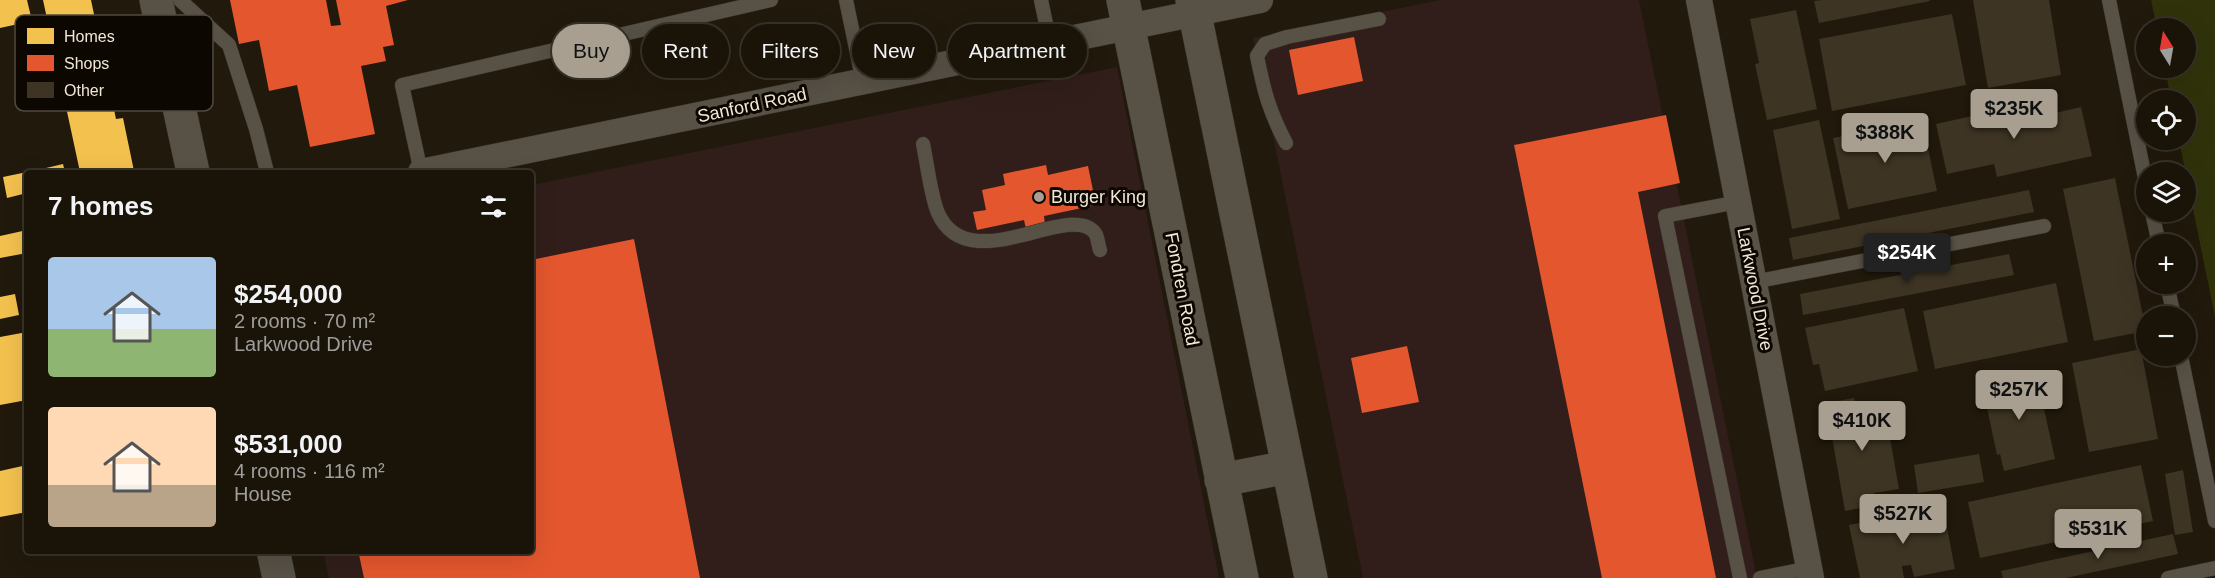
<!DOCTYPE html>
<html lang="en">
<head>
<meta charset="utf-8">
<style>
	:root { --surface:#191308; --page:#262016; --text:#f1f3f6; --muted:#9f9e9c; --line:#373229; --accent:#a89f90 }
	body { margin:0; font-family:Arial,sans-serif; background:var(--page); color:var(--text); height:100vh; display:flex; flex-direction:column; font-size:22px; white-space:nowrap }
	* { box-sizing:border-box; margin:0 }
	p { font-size:20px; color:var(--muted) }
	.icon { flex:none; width:33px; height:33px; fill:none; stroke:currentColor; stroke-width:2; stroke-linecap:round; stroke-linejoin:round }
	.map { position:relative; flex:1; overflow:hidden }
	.panel { position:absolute; left:24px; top:170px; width:510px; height:384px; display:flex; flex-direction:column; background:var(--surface); border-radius:6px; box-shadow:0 6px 24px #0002,0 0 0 2px var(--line) }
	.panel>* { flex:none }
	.top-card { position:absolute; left:552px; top:24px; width:570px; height:54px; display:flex; gap:12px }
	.needle { width:39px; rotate:349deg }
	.buttons { position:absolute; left:2136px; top:18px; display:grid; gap:12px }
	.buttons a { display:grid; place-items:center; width:60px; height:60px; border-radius:50%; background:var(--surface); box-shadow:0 6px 24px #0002,0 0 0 2px var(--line); font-size:30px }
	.price { position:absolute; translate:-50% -51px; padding:0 14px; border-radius:6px; background:var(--accent); color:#111; font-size:20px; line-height:39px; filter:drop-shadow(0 2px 3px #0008) }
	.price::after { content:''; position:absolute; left:50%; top:36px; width:18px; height:14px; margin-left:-9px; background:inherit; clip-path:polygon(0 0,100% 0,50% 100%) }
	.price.active { background:#222; color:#fff }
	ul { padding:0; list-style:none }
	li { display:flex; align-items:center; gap:18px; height:150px; padding:0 24px }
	li span { display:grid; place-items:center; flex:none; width:168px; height:120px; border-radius:6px; color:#555 }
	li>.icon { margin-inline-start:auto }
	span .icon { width:72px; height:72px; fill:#fffc; stroke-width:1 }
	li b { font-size:26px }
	h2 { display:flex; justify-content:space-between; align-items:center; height:72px; padding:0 24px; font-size:26px }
	.tag { padding:0 21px; border-radius:27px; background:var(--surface); box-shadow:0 6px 24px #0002,0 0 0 2px var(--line); font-size:21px; line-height:54px }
	.tag.active { background:var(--accent); color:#111 }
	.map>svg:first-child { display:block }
</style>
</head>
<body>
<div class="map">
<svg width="2215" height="578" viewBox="0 0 2215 578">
	<rect width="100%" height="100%" fill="#21190b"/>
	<path fill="#311e1b" d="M 1440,0 L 1639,0 L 1757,578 L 1363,578 L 1253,38 Z
		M 1117,67 L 1219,578 L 329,578 L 323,551 L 531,550 L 531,185 Z"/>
	<path fill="#30330a" d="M 2151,0 L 2215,0 L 2215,317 L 2179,140 L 2186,140 L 2186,100 L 2171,100 L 2165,68 L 2186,68 L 2186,28 L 2157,28 Z"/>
	<path fill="#f2c14e" d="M 0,0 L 27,0 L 32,21 L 0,28 Z
		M 43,0 L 91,0 L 116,119 L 123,118 L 134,171 L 80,172 Z
		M 63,164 L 65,172 L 29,172 Z
		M 27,172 L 27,193 L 7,198 L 3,177 Z
		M 27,230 L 27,253 L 0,258 L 0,236 Z
		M 15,294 L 19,315 L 0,319 L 0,297 Z
		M 27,332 L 27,400 L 0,405 L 0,337 Z
		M 27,465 L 27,512 L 0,517 L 0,471 Z"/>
	<path fill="#e4572e" d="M 230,0 L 326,0 L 331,26 L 341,25 L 336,0 L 408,0 L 386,6 L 394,45 L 383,47 L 386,61 L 361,66 L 375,134 L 310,147 L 297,85 L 269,91 L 259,40 L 239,44 Z
		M 1354,37 L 1363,81 L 1298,95 L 1289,50 Z
		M 1666,115 L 1680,183 L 1638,192 L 1716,578 L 1602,578 L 1514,145 Z
		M 1046,165 L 1048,175 L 1088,166 L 1096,205 L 1044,216 L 1045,225 L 1026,229 L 1024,220 L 977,230 L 973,212 L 986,210 L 982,190 L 1005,185 L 1003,174 Z
		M 634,239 L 700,578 L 364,578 L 358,550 L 531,550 L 531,260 Z
		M 1407,346 L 1419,402 L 1362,413 L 1351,358 Z"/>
	<path fill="#3d3423" d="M 1822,0 L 1929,0 L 1930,1 L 1819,23 L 1814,1 Z
		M 1973,0 L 2049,0 L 2061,75 L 1988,88 Z
		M 1796,10 L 1817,109 L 1767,120 L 1755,64 L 1759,63 L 1750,19 Z
		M 1952,14 L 1966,85 L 1832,111 L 1819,39 Z
		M 2031,103 L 2034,118 L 2081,107 L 2092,156 L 1997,177 L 1994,164 L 1947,174 L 1936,124 Z
		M 1819,120 L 1840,219 L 1792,229 L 1773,130 Z
		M 1922,120 L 1937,191 L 1848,209 L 1833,138 Z
		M 2115,178 L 2146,331 L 2094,341 L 2063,189 Z
		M 2029,190 L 2034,212 L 1793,260 L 1789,238 Z
		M 2009,254 L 2014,275 L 1803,315 L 1800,294 Z
		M 2056,283 L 2068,342 L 1935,369 L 1923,311 Z
		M 1904,308 L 1918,371 L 1825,391 L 1819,364 L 1813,365 L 1805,328 Z
		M 2141,349 L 2158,439 L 2089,452 L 2072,363 Z
		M 2036,372 L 2055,459 L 2004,471 L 2000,454 L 1997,455 L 1982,384 Z
		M 1854,398 L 1856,409 L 1884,404 L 1899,489 L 1874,493 L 1876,505 L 1845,511 L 1826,403 Z
		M 1979,454 L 1984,482 L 1918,493 L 1914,465 Z
		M 2141,465 L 2153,521 L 1980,558 L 1968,502 Z
		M 2183,470 L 2193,532 L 2175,535 L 2165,474 Z
		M 1943,507 L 1955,569 L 1914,577 L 1911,565 L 1902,566 L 1904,578 L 1860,578 L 1849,525 Z
		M 2173,534 L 2178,554 L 2066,578 L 2003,578 L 2001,571 Z"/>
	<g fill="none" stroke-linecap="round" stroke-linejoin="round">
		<defs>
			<path id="lane" d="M 180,0 L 229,45 L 256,129 L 267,172
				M 846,0 L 863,82
				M 1041,0 L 1050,43
				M 2109,0 L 2146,183
				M 1286,143 C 1269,111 1264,91 1257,56 L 1265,44 L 1287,37 L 1379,19
				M 923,144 C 927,163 931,197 938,213 C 968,281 1070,200 1095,233 C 1098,237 1098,245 1100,250
				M 421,172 L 402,85 L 771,0
				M 1738,202 L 1665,216 L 1740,578
				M 2152,212 L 2159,244
				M 1753,282 L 2044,226
				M 2167,284 L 2174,316
				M 2181,356 L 2215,521
				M 1760,578 L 1809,568
				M 2168,578 L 2215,568"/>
			<path id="street" d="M 1699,0 L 1811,578
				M 421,172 L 1260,0"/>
			<path id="secondary" d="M 156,0 L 193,172
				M 1123,0 L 1242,578
				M 1192,0 L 1311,578
				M 1221,480 L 1288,467
				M 273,550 L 279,578"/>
		</defs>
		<use href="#lane" stroke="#383229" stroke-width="15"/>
		<use href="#street" stroke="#383229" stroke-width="27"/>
		<use href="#secondary" stroke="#383229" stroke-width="34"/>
		<use href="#lane" stroke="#575146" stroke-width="14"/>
		<use href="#street" stroke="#575146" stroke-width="26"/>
		<use href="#secondary" stroke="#575146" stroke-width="33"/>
	</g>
	<circle fill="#a89f90" stroke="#0d0701" stroke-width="2" cx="1039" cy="197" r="6"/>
	<g text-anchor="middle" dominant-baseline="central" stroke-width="6" stroke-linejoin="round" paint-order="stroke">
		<g font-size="18" fill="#f1e7d8" stroke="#0d0701">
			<text transform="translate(752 105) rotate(-12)">Sanford Road</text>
			<text transform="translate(1182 289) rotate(79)">Fondren Road</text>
			<text transform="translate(1755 289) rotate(79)">Larkwood Drive</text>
		</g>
		<g font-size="18" fill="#f1e7d8" stroke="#0d0701" text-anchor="start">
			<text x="1051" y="197">Burger King</text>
		</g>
	</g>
	<rect x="15" y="15" width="198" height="96" rx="9" fill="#0d0701" stroke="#514a42" stroke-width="1.5"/>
	<rect x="27" y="28" width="27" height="16" fill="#f2c14e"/>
	<rect x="27" y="55" width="27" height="16" fill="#e4572e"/>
	<rect x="27" y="82" width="27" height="16" fill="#3d3423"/>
	<g font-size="16" fill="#f1e7d8">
		<text x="64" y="42">Homes</text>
		<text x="64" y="69">Shops</text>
		<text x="64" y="96">Other</text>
	</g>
</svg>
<div class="buttons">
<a><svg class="needle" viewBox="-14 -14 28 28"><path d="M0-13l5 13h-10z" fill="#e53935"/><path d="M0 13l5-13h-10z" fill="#9f9e9c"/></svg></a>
<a><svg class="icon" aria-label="locate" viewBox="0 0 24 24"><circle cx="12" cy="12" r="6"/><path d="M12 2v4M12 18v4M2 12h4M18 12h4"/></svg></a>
<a><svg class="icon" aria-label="layers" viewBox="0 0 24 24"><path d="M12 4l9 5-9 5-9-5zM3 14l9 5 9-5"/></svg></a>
<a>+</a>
<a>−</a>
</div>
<b class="price" style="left:2014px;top:140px">$235K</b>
<b class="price" style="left:1885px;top:164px">$388K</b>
<b class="price active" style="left:1907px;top:284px">$254K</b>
<b class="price" style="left:2019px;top:421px">$257K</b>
<b class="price" style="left:1862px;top:452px">$410K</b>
<b class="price" style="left:1903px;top:545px">$527K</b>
<b class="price" style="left:2098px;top:560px">$531K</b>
<div class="top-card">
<a class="tag active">Buy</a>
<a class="tag">Rent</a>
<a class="tag">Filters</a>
<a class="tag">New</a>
<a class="tag">Apartment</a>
</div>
<section class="panel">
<h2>7 homes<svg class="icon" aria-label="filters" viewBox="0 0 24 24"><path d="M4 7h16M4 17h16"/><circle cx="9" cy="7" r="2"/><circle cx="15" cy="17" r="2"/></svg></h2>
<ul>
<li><span style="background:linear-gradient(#a9c7e8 60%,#8fb573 0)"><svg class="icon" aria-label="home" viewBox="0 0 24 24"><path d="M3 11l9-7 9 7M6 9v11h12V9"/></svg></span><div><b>$254,000</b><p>2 rooms · 70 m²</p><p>Larkwood Drive</p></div></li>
<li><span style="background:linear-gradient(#ffd9b3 65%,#b9a48a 0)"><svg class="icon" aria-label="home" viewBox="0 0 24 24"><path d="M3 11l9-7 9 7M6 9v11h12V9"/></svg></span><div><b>$531,000</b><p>4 rooms · 116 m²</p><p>House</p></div></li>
</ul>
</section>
</div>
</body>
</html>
